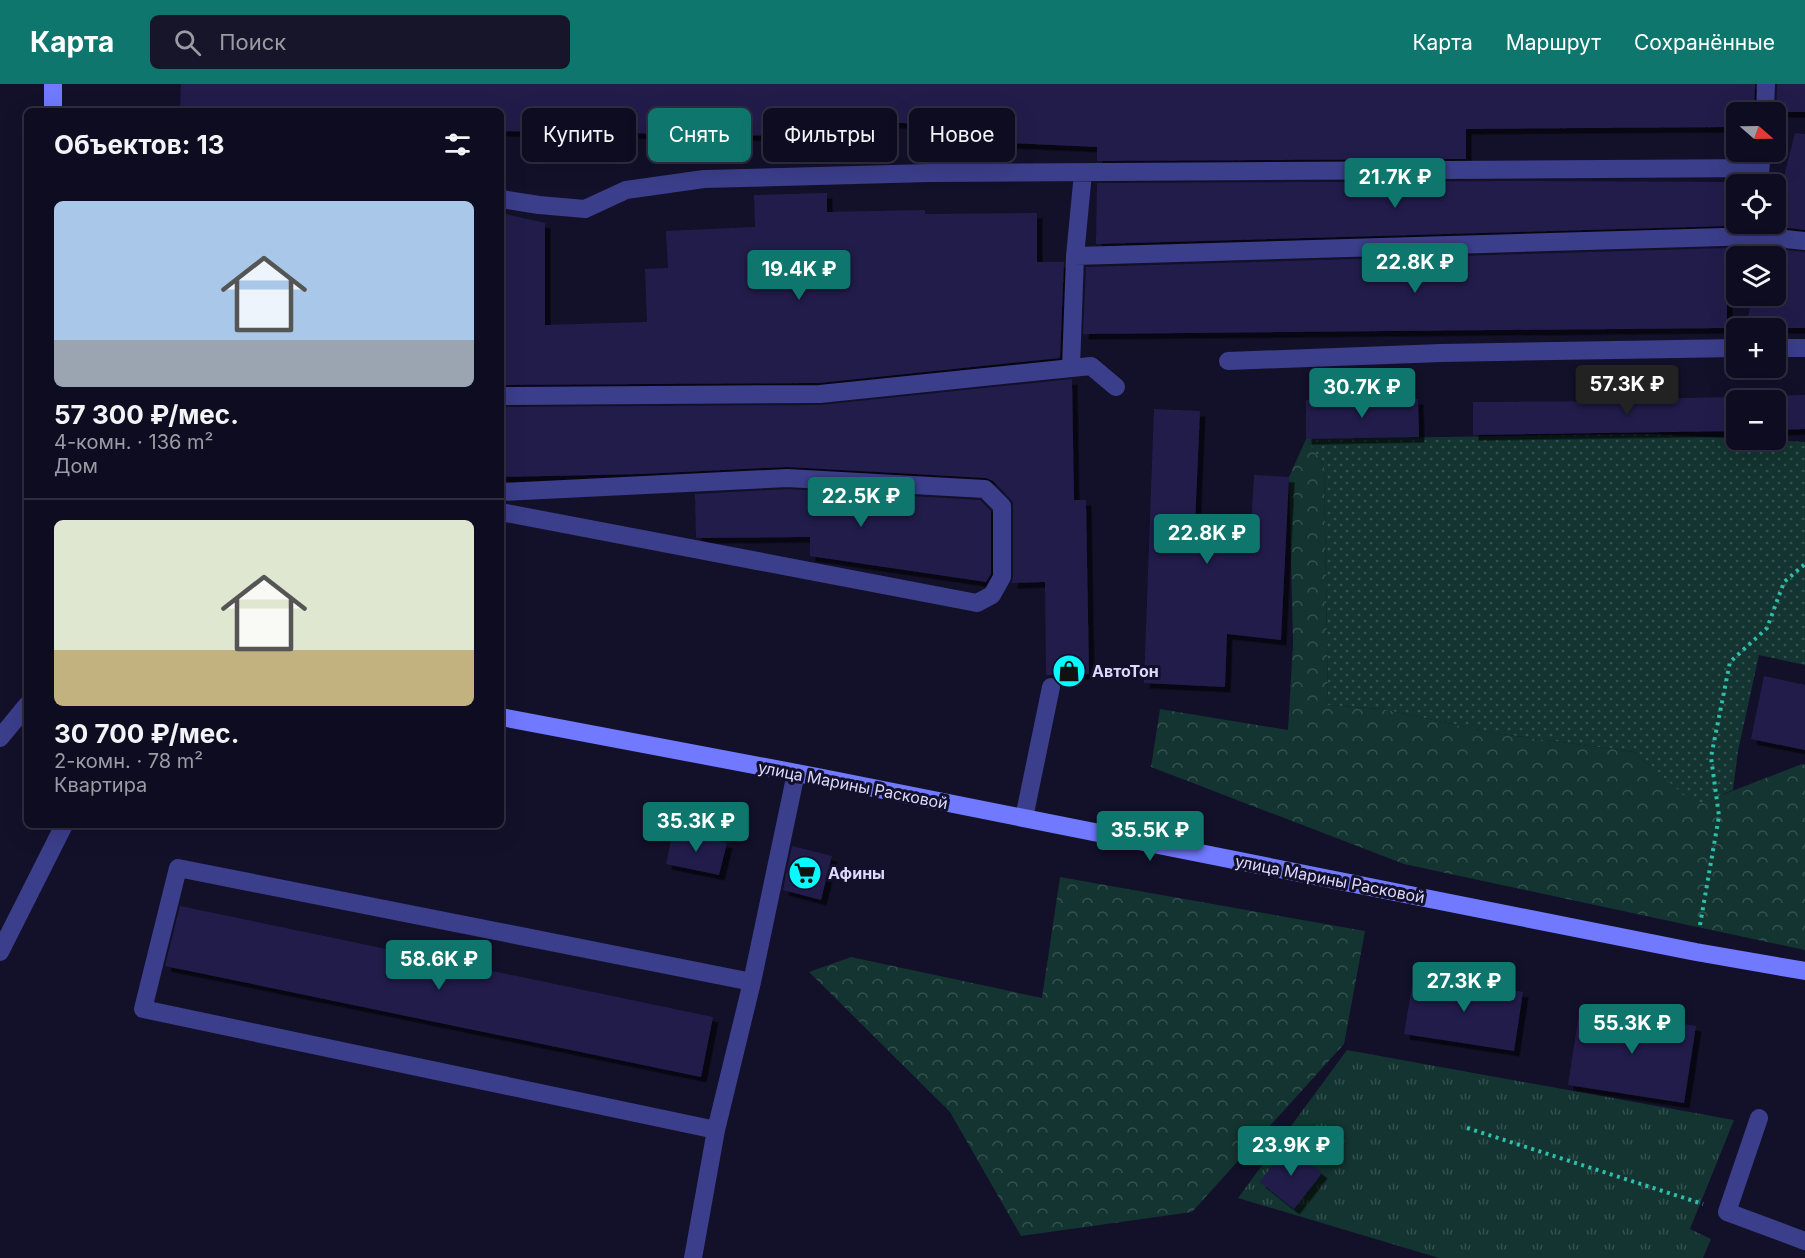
<!DOCTYPE html>
<html lang="ru">
<head>
<meta charset="utf-8">
<style>
	:root { --surface:#0e0c20; --page:#171529; --text:#f1f3f6; --muted:#9b9ba5; --line:#2e2c3e; --accent:#0f766e }
	body { margin:0; font-family:Inter,sans-serif; background:var(--page); color:var(--text); height:100vh; display:flex; flex-direction:column; font-size:22px; white-space:nowrap }
	* { box-sizing:border-box; margin:0 }
	p { font-size:20px; color:var(--muted) }
	.icon { flex:none; width:33px; height:33px; fill:none; stroke:currentColor; stroke-width:2; stroke-linecap:round; stroke-linejoin:round }
	.map { position:relative; flex:1; overflow:hidden }
	.details { position:absolute; left:24px; top:24px; width:480px; height:720px; display:flex; flex-direction:column; background:var(--surface); border-radius:9px; box-shadow:0 6px 24px #0002,0 0 0 2px var(--line) }
	.details>* { flex:none }
	.guide { position:absolute; left:522px; top:24px; width:570px; height:54px; display:flex; gap:12px }
	.needle { width:39px; rotate:110deg }
	.fabs { position:absolute; left:1726px; top:18px; display:grid; gap:12px }
	.fabs a { display:grid; place-items:center; width:60px; height:60px; border-radius:9px; background:var(--surface); box-shadow:0 6px 24px #0002,0 0 0 2px var(--line); font-size:30px }
	.price { position:absolute; translate:-50% -51px; padding:0 14px; border-radius:6px; background:var(--accent); color:#fff; font-size:20px; line-height:39px; filter:drop-shadow(0 2px 3px #0008) }
	.price::after { content:''; position:absolute; left:50%; top:36px; width:18px; height:14px; margin-left:-9px; background:inherit; clip-path:polygon(0 0,100% 0,50% 100%) }
	.price.current { background:#222; color:#fff }
	ul { padding:0; list-style:none }
	li { display:grid; align-content:center; gap:12px; height:318px; padding:0 30px }
	li+li { border-top:2px solid var(--line) }
	li span { display:grid; place-items:center; height:186px; border-radius:9px; color:#555 }
	li>.icon { margin-inline-start:auto }
	span .icon { width:108px; height:108px; fill:#fffc; stroke-width:1 }
	li b { font-size:26px }
	h2 { display:flex; justify-content:space-between; align-items:center; height:72px; padding:0 30px; font-size:26px }
	.tag { padding:0 21px; border-radius:9px; background:var(--surface); box-shadow:0 6px 24px #0002,0 0 0 2px var(--line); font-size:21px; line-height:54px }
	.tag.current { background:var(--accent); color:#fff }
	header { display:flex; align-items:center; gap:36px; box-sizing:border-box; height:84px; padding:0 30px; background:var(--accent); color:#fff }
	header strong { font-size:28px }
	nav { display:flex; gap:33px; margin-inline-start:auto; font-size:21px }
	.search { width:420px; height:54px; background:var(--page); display:flex; align-items:center; gap:15px; box-sizing:border-box; padding:0 21px; border-radius:9px; color:var(--muted); font-size:22px }
	.map>svg:first-child { display:block }
</style>
</head>
<body>
<header>
<strong>Карта</strong>
<div class="search"><svg class="icon" aria-label="search" viewBox="0 0 24 24"><circle cx="10" cy="10" r="6"/><path d="M15 15l6 6"/></svg>Поиск</div>
<nav><a>Карта</a><a>Маршрут</a><a>Сохранённые</a></nav>
</header>
<div class="map">
<svg width="1805" height="1174" viewBox="0 0 1805 1174">
	<defs>
		<pattern id="grass-dots" width="8" height="8" patternUnits="userSpaceOnUse" patternTransform="scale(1.5)"><rect width="8" height="8" fill="#133430"/><path d="M2 2h.1M6 6h.1" fill="none" stroke="#35514f" stroke-width="1.8" stroke-linecap="round"/></pattern>
		<pattern id="forest-crowns" width="20" height="18" patternUnits="userSpaceOnUse" patternTransform="scale(1.5)"><rect width="20" height="18" fill="#133430"/><path d="M2 6a3 3 0 1 1 6 0M12 15a3 3 0 1 1 6 0" fill="none" stroke="#35514f"/></pattern>
		<pattern id="park-tufts" width="24" height="20" patternUnits="userSpaceOnUse" patternTransform="scale(1.5)"><rect width="24" height="20" fill="#133430"/><path d="M3 7l-1-3M5 7V3M7 7l1-3M15 17l-1-3M17 17v-4M19 17l1-3" fill="none" stroke="#35514f"/></pattern>
		<filter id="shadow"><feDropShadow dx="5.5" dy="5.5" stdDeviation="0" flood-color="#0009"/></filter>
	</defs>
	<rect width="100%" height="100%" fill="#13102a"/>
	<path fill="url(#grass-dots)" d="M 1649,350 L 1805,358 L 1805,581 L 1759,571 L 1738,667 L 1733,706 L 1696,722 L 1634,668 L 1494,649 L 1382,625 L 1328,621 L 1324,381 L 1306,355 Z"/>
	<path fill="url(#forest-crowns)" d="M 1306,355 L 1324,381 L 1328,621 L 1382,625 L 1494,649 L 1634,668 L 1696,721 L 1802,680 L 1805,681 L 1805,866 L 1404,780 L 1151,683 L 1160,625 L 1288,646 L 1293,559 L 1289,393 Z
		M 1060,793 L 1365,847 L 1344,960 L 1192,1128 L 1021,1152 L 950,1028 L 809,888 L 851,873 L 1042,914 Z"/>
	<path fill="url(#park-tufts)" d="M 1347,966 L 1734,1036 L 1690,1145 L 1711,1155 L 1703,1174 L 1439,1174 L 1238,1114 Z"/>
	<path fill="#221c4c" filter="url(#shadow)" d="M 181,0 L 1755,0 L 1754,28 L 1737,28 L 1737,43 L 1466,45 L 1466,75 L 1097,77 L 1097,63 L 989,58 L 990,43 L 855,37 L 857,51 L 797,45 L 798,52 L 501,47 L 501,27 L 251,27 L 180,24 Z
		M 1777,0 L 1805,0 L 1805,28 L 1776,28 Z
		M 1795,49 L 1805,50 L 1805,146 L 1771,142 L 1772,140 L 1776,140 L 1776,123 Z
		M 1524,97 L 1727,98 L 1727,142 L 1096,160 L 1097,99 Z
		M 827,109 L 827,128 L 925,126 L 925,130 L 1037,129 L 1037,178 L 1064,178 L 1060,274 L 819,299 L 501,301 L 501,129 L 545,139 L 545,241 L 647,238 L 645,185 L 668,184 L 666,147 L 755,143 L 754,111 Z
		M 1727,164 L 1727,244 L 1083,250 L 1086,183 Z
		M 1765,164 L 1805,168 L 1805,244 L 1745,244 L 1753,212 L 1776,212 L 1776,172 L 1763,172 Z
		M 1072,295 L 1074,416 L 1086,416 L 1089,590 L 1046,591 L 1045,498 L 1012,499 L 1013,493 L 1013,418 L 993,397 L 986,394 L 787,383 L 642,390 L 501,393 L 501,323 L 820,321 Z
		M 1805,311 L 1805,345 L 1776,346 L 1776,316 L 1737,316 L 1737,347 L 1473,351 L 1473,318 L 1648,317 L 1648,315 Z
		M 1418,315 L 1419,353 L 1306,355 L 1306,316 Z
		M 1154,325 L 1200,327 L 1195,440 L 1251,443 L 1254,391 L 1289,393 L 1281,556 L 1227,550 L 1225,603 L 1144,599 Z
		M 787,405 L 980,416 L 991,427 L 991,490 L 986,498 L 810,472 L 810,453 L 696,454 L 695,410 Z
		M 1764,592 L 1805,601 L 1805,666 L 1751,655 Z
		M 673,747 L 727,759 L 719,791 L 666,780 Z
		M 792,762 L 832,772 L 821,816 L 783,806 Z
		M 180,822 L 713,933 L 701,993 L 165,882 Z
		M 1414,891 L 1523,908 L 1514,967 L 1404,950 Z
		M 1580,923 L 1696,942 L 1684,1019 L 1568,1001 Z
		M 1287,1062 L 1322,1089 L 1294,1125 L 1260,1098 Z"/>
	<g fill="none" stroke-linecap="round" stroke-linejoin="round">
		<path stroke="#2ebeaa" stroke-width="4" stroke-dasharray="3 4.5" stroke-linecap="butt" d="M 1700,841 L 1719,732 L 1711,673 L 1730,578 L 1767,544 L 1784,498 L 1805,480
			M 1467,1044 L 1703,1120"/>
		<path stroke="#3b3e8a" stroke-width="18" d="M 501,115 L 539,121 L 585,125 L 626,106 L 704,95 L 929,89 L 1760,84
			M 1075,172 L 1758,152
			M 1776,264 L 1805,264
			M 1228,277 L 1441,269 L 1737,264
			M 1071,283 L 1075,172 L 1083,89
			M 501,312 L 820,310 L 1091,282 L 1116,303
			M 501,408 L 787,394 L 985,405 L 1002,422 L 1002,493 L 992,511 L 977,519 L 501,428
			M 1024,734 L 1051,603
			M 0,868 L 64,741
			M 1759,1034 L 1727,1128 L 1805,1157
			M 716,1046 L 143,925 L 178,784 L 752,898
			M 693,1174 L 716,1046 L 752,898 L 796,689"/>
		<path stroke="#3b3e8a" stroke-width="18" d="M 1765,28 L 1766,0
			M 1759,100 L 1762,68
			M 1758,140 L 1758,152 L 1805,157
			M 0,654 L 27,621"/>
		<path stroke="#7079ff" stroke-width="18" d="M 53,0 L 53,27
			M 501,633 L 823,694 L 1696,868 L 1805,887"/>
	</g>
	<defs>
		<symbol id="shop-disc" viewBox="-11 -11 22 22"><circle r="9.5" fill="#05fbff" stroke="#13102a"/><path d="M-5-2.5h2.3a2.7 3.5 0 0 1 5.4 0H5L5.5 6h-11ZM-1.5-2.5h3a1.5 2.3 0 0 0-3 0Z" fill="#111"/></symbol>
		<symbol id="supermarket-disc" viewBox="-11 -11 22 22"><circle r="9.5" fill="#05fbff" stroke="#13102a"/><path d="M-6-5.5h2.5l.6 2H6L4.5 2H-2.5L-4.4-4H-6ZM-1.5 3.2a1.3 1.3 0 1 0 .1 0ZM3 3.2a1.3 1.3 0 1 0 .1 0Z" fill="#111"/></symbol>
	</defs>
	<g fill-rule="evenodd">
		<use href="#shop-disc" x="1050" y="568" width="38" height="38"/>
		<use href="#supermarket-disc" x="786" y="770" width="38" height="38"/>
	</g>
	<g text-anchor="middle" dominant-baseline="central" stroke-width="6" stroke-linejoin="round" paint-order="stroke">
		<g font-size="16" font-weight="bold" fill="#dbd9ff" stroke="#13102a" text-anchor="start">
			<text x="1092" y="587">АвтоТон</text>
			<text x="828" y="789">Афины</text>
		</g>
		<g font-size="16" fill="#dbd9ff" stroke="#13102a">
			<text transform="translate(853 701) rotate(11)">улица Марины Расковой</text>
			<text transform="translate(1330 795) rotate(11)">улица Марины Расковой</text>
		</g>
	</g>
</svg>
<div class="fabs">
<a><svg class="needle" viewBox="-14 -14 28 28"><path d="M0-13l5 13h-10z" fill="#e53935"/><path d="M0 13l5-13h-10z" fill="#9b9ba5"/></svg></a>
<a><svg class="icon" aria-label="locate" viewBox="0 0 24 24"><circle cx="12" cy="12" r="6"/><path d="M12 2v4M12 18v4M2 12h4M18 12h4"/></svg></a>
<a><svg class="icon" aria-label="layers" viewBox="0 0 24 24"><path d="M12 4l9 5-9 5-9-5zM3 14l9 5 9-5"/></svg></a>
<a>+</a>
<a>−</a>
</div>
<b class="price" style="left:1395px;top:125px">21.7K ₽</b>
<b class="price" style="left:1415px;top:210px">22.8K ₽</b>
<b class="price" style="left:799px;top:217px">19.4K ₽</b>
<b class="price current" style="left:1627px;top:332px">57.3K ₽</b>
<b class="price" style="left:1362px;top:335px">30.7K ₽</b>
<b class="price" style="left:861px;top:444px">22.5K ₽</b>
<b class="price" style="left:1207px;top:481px">22.8K ₽</b>
<b class="price" style="left:696px;top:769px">35.3K ₽</b>
<b class="price" style="left:1150px;top:778px">35.5K ₽</b>
<b class="price" style="left:439px;top:907px">58.6K ₽</b>
<b class="price" style="left:1464px;top:929px">27.3K ₽</b>
<b class="price" style="left:1632px;top:971px">55.3K ₽</b>
<b class="price" style="left:1291px;top:1093px">23.9K ₽</b>
<div class="guide">
<a class="tag">Купить</a>
<a class="tag current">Снять</a>
<a class="tag">Фильтры</a>
<a class="tag">Новое</a>
</div>
<section class="details">
<h2>Объектов: 13<svg class="icon" aria-label="filters" viewBox="0 0 24 24"><path d="M4 7h16M4 17h16"/><circle cx="9" cy="7" r="2"/><circle cx="15" cy="17" r="2"/></svg></h2>
<ul>
<li><span style="background:linear-gradient(#a9c7e8 75%,#9aa5b1 0)"><svg class="icon" aria-label="home" viewBox="0 0 24 24"><path d="M3 11l9-7 9 7M6 9v11h12V9"/></svg></span><div><b>57 300 ₽/мес.</b><p>4-комн. · 136 m²</p><p>Дом</p></div></li>
<li><span style="background:linear-gradient(#dfe7d0 70%,#c2b280 0)"><svg class="icon" aria-label="home" viewBox="0 0 24 24"><path d="M3 11l9-7 9 7M6 9v11h12V9"/></svg></span><div><b>30 700 ₽/мес.</b><p>2-комн. · 78 m²</p><p>Квартира</p></div></li>
</ul>
</section>
</div>
</body>
</html>
